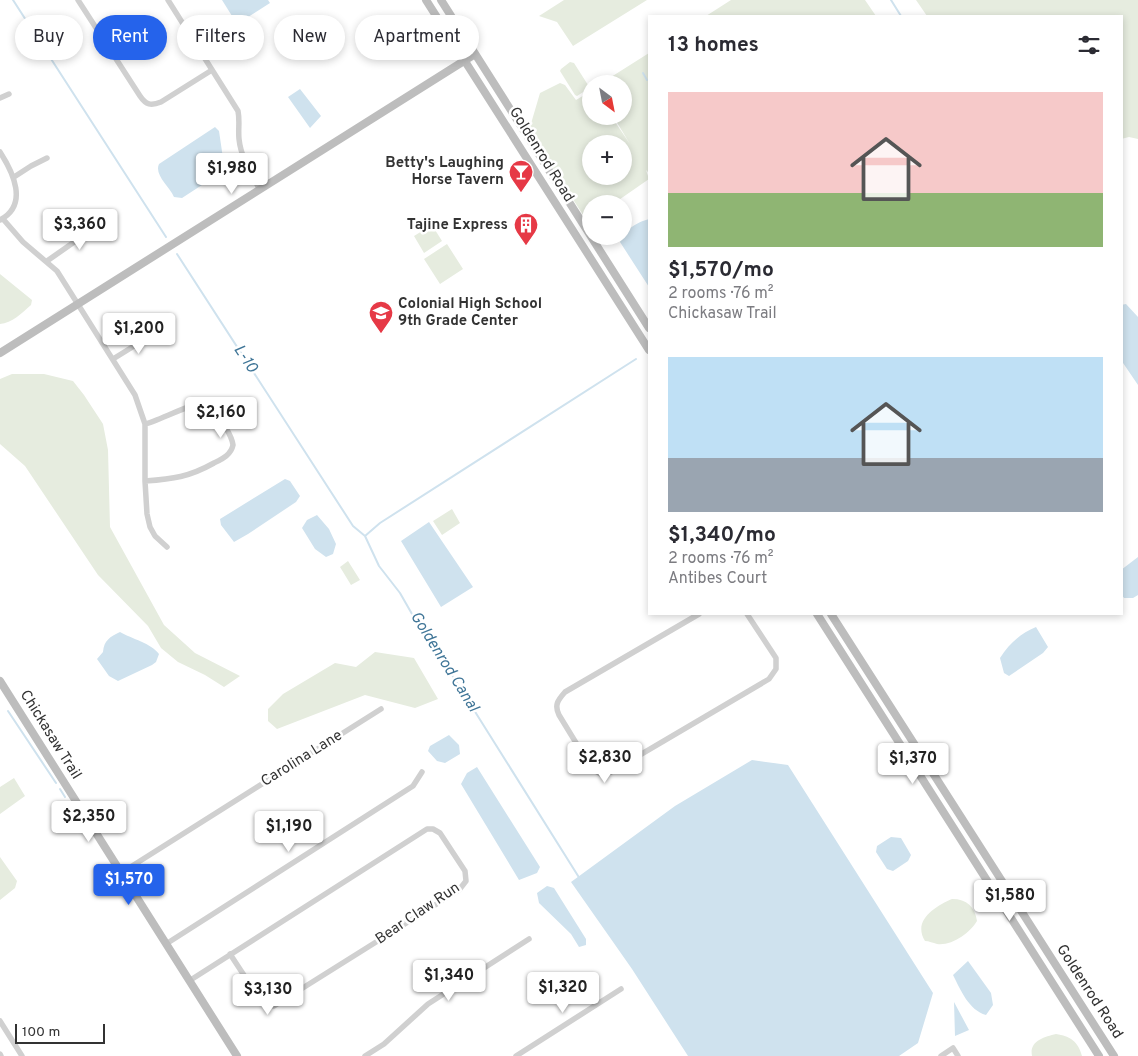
<!DOCTYPE html>
<html lang="en">
<head>
<meta charset="utf-8">
<style>
	:root { --surface:#fff; --page:#f2f2f3; --text:#2b2b33; --muted:#7c7c81; --accent:#2563eb }
	body { margin:0; font-family:Overpass,sans-serif; background:var(--page); color:var(--text); height:100vh; display:flex; flex-direction:column; font-size:19px; white-space:nowrap }
	* { box-sizing:border-box; margin:0 }
	p { font-size:16px; color:var(--muted) }
	.icon { flex:none; width:28px; height:28px; fill:none; stroke:currentColor; stroke-width:2; stroke-linecap:round; stroke-linejoin:round }
	.map { position:relative; flex:1; overflow:hidden }
	.drawer { position:absolute; left:648px; top:15px; width:475px; height:600px; display:flex; flex-direction:column; background:var(--surface); border-radius:0px; box-shadow:0 2px 8px #0003 }
	.drawer>* { flex:none }
	.guide { position:absolute; left:15px; top:15px; width:475px; height:45px; display:flex; gap:10px }
	.needle { width:32px; rotate:148deg }
	.controls { position:absolute; left:582px; top:75px; display:grid; gap:10px }
	.controls a { display:grid; place-items:center; width:50px; height:50px; border-radius:50%; background:var(--surface); box-shadow:0 2px 8px #0003; font-size:25px }
	.scale { position:absolute; left:15px; bottom:12px; width:90px; box-sizing:border-box; padding-left:5px; border:2px solid #333; border-top:0; font-size:14px; line-height:18px; white-space:nowrap; color:#333; -webkit-text-stroke:4px #fff; paint-order:stroke }
	.price { position:absolute; translate:-50% -42px; padding:0 11px; border-radius:5px; background:#fff; color:#222; font-size:16px; line-height:32px; filter:drop-shadow(0 1px 2px #0008) }
	.price::after { content:''; position:absolute; left:50%; top:30px; width:15px; height:11px; margin-left:-8px; background:inherit; clip-path:polygon(0 0,100% 0,50% 100%) }
	.price.active { background:var(--accent); color:#fff }
	ul { padding:0; list-style:none }
	li { display:grid; align-content:center; gap:10px; height:265px; padding:0 20px }
	li span { display:grid; place-items:center; height:155px; border-radius:0px; color:#555 }
	li>.icon { margin-inline-start:auto }
	span .icon { width:90px; height:90px; fill:#fffc; stroke-width:1 }
	li b { font-size:21px }
	h2 { display:flex; justify-content:space-between; align-items:center; height:60px; padding:0 20px; font-size:21px }
	.chip { padding:0 18px; border-radius:22px; background:var(--surface); box-shadow:0 2px 8px #0003; font-size:18px; line-height:45px }
	.chip.active { background:var(--accent); color:#fff }
	.map>svg:first-child { display:block }
</style>
</head>
<body>
<div class="map">
<svg width="1138" height="1056" viewBox="0 0 1138 1056">
	<rect width="100%" height="100%" fill="#fff"/>
	<path fill="#e6ecdf" fill-rule="evenodd" d="M 564,0 L 647,0 L 573,46 L 557,22 L 539,16 Z
		M 731,0 L 865,0 L 876,16 L 706,16 Z
		M 916,0 L 1138,0 L 1138,139 L 1129,137 L 1121,139 L 1121,16 L 927,16 Z
		M 649,53 L 649,173 L 646,170 L 649,179 L 613,204 L 591,204 L 591,217 L 585,218 L 547,159 L 530,127 L 540,93 L 560,83 L 565,85 L 576,100 L 591,91 L 591,116 L 611,116 L 630,144 L 613,116 L 624,116 L 624,84 L 600,84 ZM 591,144 L 624,144 L 624,176 L 591,176 Z
		M 570,62 L 574,63 L 588,85 L 588,89 L 577,96 L 575,95 L 560,71 L 561,69 Z
		M 432,225 L 442,241 L 424,253 L 414,236 Z
		M 447,244 L 463,269 L 440,284 L 424,259 Z
		M 0,274 L 32,300 L 31,305 C 22,313 12,323 0,324 Z
		M 12,374 L 44,374 L 73,381 L 84,395 L 103,424 L 108,450 L 110,527 L 164,625 L 195,653 L 240,676 L 224,687 L 205,675 L 178,662 L 161,648 L 148,626 L 98,575 L 25,466 L 0,444 L 0,379 Z
		M 452,509 L 460,523 L 442,535 L 433,521 Z
		M 348,561 L 360,580 L 351,585 L 340,567 Z
		M 375,652 L 414,658 L 438,699 L 415,708 L 365,695 L 277,729 L 268,721 L 268,709 L 283,694 L 335,663 L 356,667 Z
		M 14,778 L 25,796 L 0,814 L 0,787 Z
		M 0,857 L 17,881 L 15,888 L 0,900 Z
		M 952,899 C 967,899 975,907 977,921 C 970,933 952,946 937,944 C 933,943 929,941 925,941 C 912,920 936,906 952,899 Z
		M 1056,1034 C 1070,1036 1078,1041 1082,1056 L 1032,1056 C 1029,1041 1044,1037 1056,1034 Z"/>
	<path fill="#cfe2ee" d="M 222,0 L 268,0 L 270,3 L 237,24 Z
		M 300,89 L 321,116 L 310,128 L 288,97 Z
		M 215,127 L 219,131 L 224,165 L 222,172 L 182,198 L 174,197 C 169,186 154,175 159,164 Z
		M 649,219 L 649,287 L 620,242 C 623,231 637,222 649,219 Z
		M 1126,304 L 1138,317 L 1138,385 L 1121,360 L 1121,305 Z
		M 285,479 L 290,481 L 300,496 L 296,502 L 248,534 L 234,542 L 221,525 L 220,519 Z
		M 317,515 L 329,529 L 336,544 L 333,554 L 326,557 L 315,549 L 302,528 L 307,520 Z
		M 429,522 L 473,587 L 441,607 L 401,541 Z
		M 1138,557 L 1138,595 L 1133,598 L 1124,598 L 1121,594 L 1121,570 Z
		M 1036,627 L 1048,647 L 1043,653 L 1009,676 L 1004,673 L 1000,658 C 1009,644 1021,633 1036,627 Z
		M 120,632 C 132,639 151,643 159,654 L 156,662 L 152,665 L 118,681 L 109,676 L 97,659 L 103,652 C 104,640 110,637 120,632 Z
		M 449,735 L 459,745 L 460,754 L 445,763 L 437,761 L 428,751 L 430,746 Z
		M 752,760 L 788,765 L 933,993 L 918,1043 L 899,1056 L 688,1056 L 632,969 L 571,882 L 675,806 Z
		M 477,767 L 540,867 L 537,873 L 519,880 L 461,784 L 467,773 Z
		M 891,837 L 901,838 L 911,855 L 908,861 L 893,871 L 887,869 L 876,852 L 877,846 Z
		M 547,886 L 554,888 L 586,939 L 586,945 L 579,947 L 571,934 L 539,903 L 537,893 Z
		M 968,961 L 991,993 L 993,1005 L 986,1015 C 969,1010 961,991 953,975 Z
		M 954,1002 L 969,1030 L 955,1036 Z"/>
	<g fill="none" stroke-linecap="round" stroke-linejoin="round">
		<path stroke="#cfe2ee" stroke-width="2" d="M 13,0 L 166,237
			M 891,0 L 901,16
			M 643,73 L 647,80
			M 177,254 L 353,526 L 365,536 L 379,566 L 400,593 L 412,614 L 452,675 L 580,879
			M 365,536 L 380,523 L 636,359
			M 8,711 L 56,783
			M 60,789 L 65,797"/>
		<path stroke="#d0d0d0" stroke-width="5.5" d="M 78,0 L 140,96 C 146,105 151,106 161,102 L 212,70
			M 168,0 L 238,111 C 240,121 238,129 239,139 C 241,158 251,173 260,190
			M 0,98 L 9,94
			M 0,152 C 13,172 29,205 0,220
			M 14,177 L 31,166 L 47,158
			M 3,219 L 23,242 L 57,271 L 135,395 L 145,424 L 145,481 L 147,514 L 150,527 L 155,536 L 167,547
			M 47,261 L 87,233 L 92,223
			M 113,359 L 155,333
			M 145,481 C 173,479 189,477 214,463 C 222,459 231,455 233,445 C 232,436 226,429 222,421 C 218,415 214,406 207,403 C 198,400 158,421 145,424
			M 699,614 L 565,692 C 558,700 554,705 559,715 L 592,769 L 601,774 L 611,772 L 769,679 L 776,669 L 776,658 L 747,614
			M 121,873 L 381,709
			M 166,944 L 413,786 L 422,772
			M 189,981 L 427,829 L 433,829 L 440,833 L 465,871 L 466,881 L 459,890 L 274,1006 L 265,1005 L 261,1001 L 230,954
			M 0,1021 L 22,1056
			M 0,1054 L 1,1056
			M 365,1056 L 384,1044 L 428,1004 L 529,939
			M 516,1056 L 621,989
			M 941,1056 L 953,1048 L 958,1056"/>
		<path stroke="#bdbdbd" stroke-width="8" d="M 426,0 L 649,350
			M 441,0 L 649,328
			M 0,353 L 475,54
			M 817,614 L 1099,1056
			M 831,614 L 1114,1056
			M 0,681 L 237,1056"/>
	</g>
	<defs>
		<symbol id="bar-pin" viewBox="-11 -11 22 30"><path d="M0 17L-7.5 6A9.5 9.5 0 1 1 7.5 6Z" fill="#e63946" stroke="#fff"/><path d="M-6-5H6L.8 .8V4.5H3.5V6h-7V4.5H-.8V.8Z" fill="#fff"/></symbol>
		<symbol id="building-pin" viewBox="-11 -11 22 30"><path d="M0 17L-7.5 6A9.5 9.5 0 1 1 7.5 6Z" fill="#e63946" stroke="#fff"/><path d="M-4-6H4V6H1V3H-1V6H-4ZM-2.5-4.3h1.7v1.8h-1.7ZM.8-4.3h1.7v1.8H.8ZM-2.5-1h1.7V.8h-1.7ZM.8-1h1.7V.8H.8Z" fill="#fff"/></symbol>
		<symbol id="school-pin" viewBox="-11 -11 22 30"><path d="M0 17L-7.5 6A9.5 9.5 0 1 1 7.5 6Z" fill="#e63946" stroke="#fff"/><path d="M0-5L7-2L0 1L-7-2ZM-4 1L0 2.5L4 1V4Q0 6-4 4Z" fill="#fff"/></symbol>
	</defs>
	<g fill-rule="evenodd">
		<use href="#bar-pin" x="507" y="158" width="28" height="38"/>
		<use href="#building-pin" x="512" y="211" width="28" height="38"/>
		<use href="#school-pin" x="367" y="299" width="28" height="38"/>
	</g>
	<g text-anchor="middle" dominant-baseline="central" stroke-width="5" stroke-linejoin="round" paint-order="stroke">
		<g font-size="15" fill="#333" stroke="#fff">
			<text transform="translate(541 155) rotate(58)">Goldenrod Road</text>
			<text transform="translate(50 735) rotate(58)">Chickasaw Trail</text>
			<text transform="translate(302 759) rotate(-32)">Carolina Lane</text>
			<text transform="translate(418 914) rotate(-34)">Bear Claw Run</text>
			<text transform="translate(1089 992) rotate(57)">Goldenrod Road</text>
		</g>
		<g font-size="15" font-weight="bold" fill="#333" stroke="#fff" text-anchor="end">
			<text x="504" y="163">Betty's Laughing<tspan x="504" dy="17">Horse Tavern</tspan></text>
			<text x="508" y="225">Tajine Express</text>
			<text x="398" y="304" text-anchor="start">Colonial High School<tspan x="398" dy="17">9th Grade Center</tspan></text>
		</g>
		<g font-size="16" font-style="italic" fill="#3f7597" stroke="#fff">
			<text transform="translate(245 359) rotate(57)">L-10</text>
			<text transform="translate(444 662) rotate(58)">Goldenrod Canal</text>
		</g>
	</g>
</svg>
<div class="controls">
<a><svg class="needle" viewBox="-14 -14 28 28"><path d="M0-13l5 13h-10z" fill="#e53935"/><path d="M0 13l5-13h-10z" fill="#7c7c81"/></svg></a>
<a>+</a>
<a>−</a>
</div>
<div class="scale">100 m</div>
<b class="price" style="left:232px;top:195px">$1,980</b>
<b class="price" style="left:80px;top:251px">$3,360</b>
<b class="price" style="left:139px;top:355px">$1,200</b>
<b class="price" style="left:221px;top:439px">$2,160</b>
<b class="price" style="left:605px;top:784px">$2,830</b>
<b class="price" style="left:913px;top:785px">$1,370</b>
<b class="price" style="left:89px;top:843px">$2,350</b>
<b class="price" style="left:289px;top:853px">$1,190</b>
<b class="price active" style="left:129px;top:906px">$1,570</b>
<b class="price" style="left:1010px;top:922px">$1,580</b>
<b class="price" style="left:449px;top:1002px">$1,340</b>
<b class="price" style="left:563px;top:1014px">$1,320</b>
<b class="price" style="left:268px;top:1016px">$3,130</b>
<div class="guide">
<a class="chip">Buy</a>
<a class="chip active">Rent</a>
<a class="chip">Filters</a>
<a class="chip">New</a>
<a class="chip">Apartment</a>
</div>
<section class="drawer">
<h2>13 homes<svg class="icon" aria-label="filters" viewBox="0 0 24 24"><path d="M4 7h16M4 17h16"/><circle cx="9" cy="7" r="2"/><circle cx="15" cy="17" r="2"/></svg></h2>
<ul>
<li><span style="background:linear-gradient(#f6c9c9 65%,#8fb573 0)"><svg class="icon" aria-label="home" viewBox="0 0 24 24"><path d="M3 11l9-7 9 7M6 9v11h12V9"/></svg></span><div><b>$1,570/mo</b><p>2 rooms · 76 m²</p><p>Chickasaw Trail</p></div></li>
<li><span style="background:linear-gradient(#bfe0f5 65%,#9aa5b1 0)"><svg class="icon" aria-label="home" viewBox="0 0 24 24"><path d="M3 11l9-7 9 7M6 9v11h12V9"/></svg></span><div><b>$1,340/mo</b><p>2 rooms · 76 m²</p><p>Antibes Court</p></div></li>
</ul>
</section>
</div>
</body>
</html>
